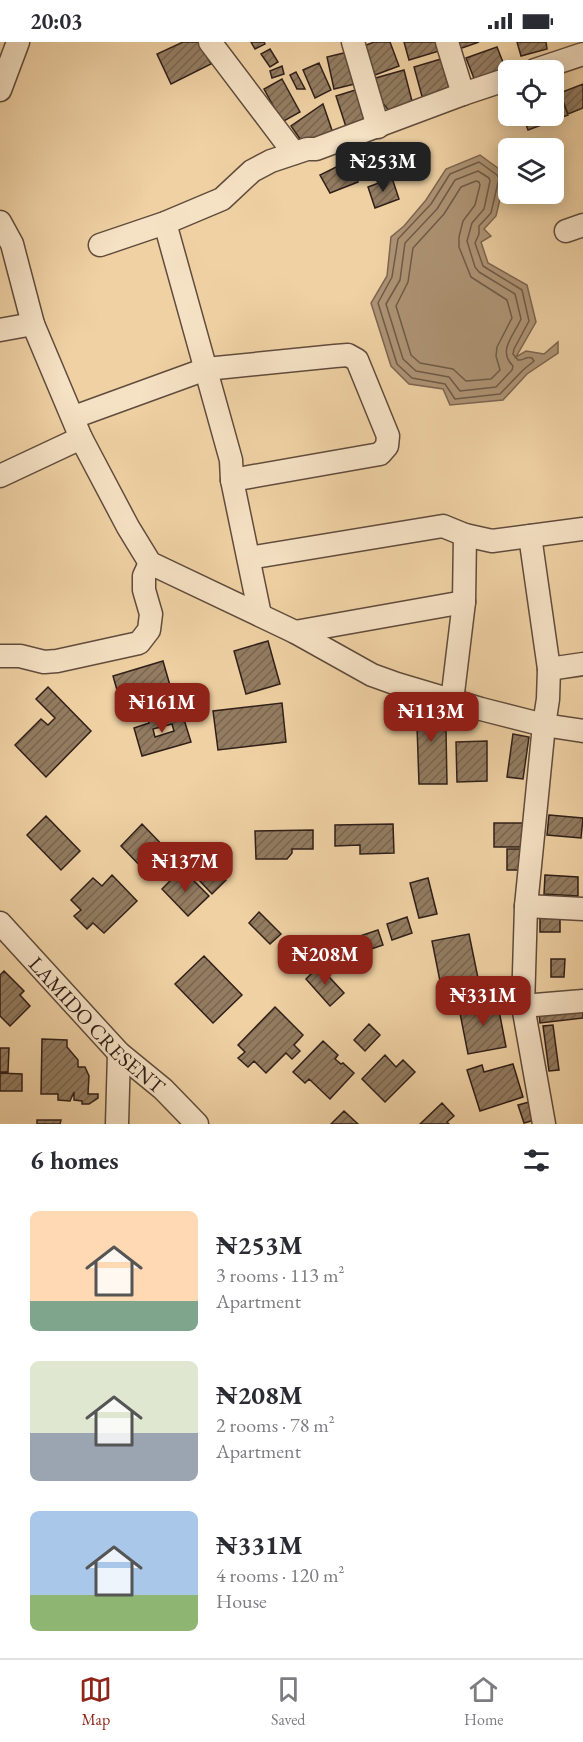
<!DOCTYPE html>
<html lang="en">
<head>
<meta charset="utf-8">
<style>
	:root { --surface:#fff; --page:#f7f7f7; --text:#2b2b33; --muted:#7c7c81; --line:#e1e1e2; --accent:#8f2418 }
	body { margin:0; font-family:"EB Garamond",serif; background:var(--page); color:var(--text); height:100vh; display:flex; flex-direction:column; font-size:22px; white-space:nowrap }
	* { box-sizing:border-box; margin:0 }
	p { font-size:20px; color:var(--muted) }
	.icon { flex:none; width:33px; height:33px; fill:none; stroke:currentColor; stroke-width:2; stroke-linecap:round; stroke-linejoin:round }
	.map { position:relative; height:1082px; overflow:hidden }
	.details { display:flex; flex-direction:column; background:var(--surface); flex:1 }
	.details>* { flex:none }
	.controls { position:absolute; left:498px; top:18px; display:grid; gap:12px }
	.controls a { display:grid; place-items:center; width:66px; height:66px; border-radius:9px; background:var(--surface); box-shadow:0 3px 15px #0003; font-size:30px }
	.price { position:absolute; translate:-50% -51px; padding:0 14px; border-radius:12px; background:var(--accent); color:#fff; font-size:20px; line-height:39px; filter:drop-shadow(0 2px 3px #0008) }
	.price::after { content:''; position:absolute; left:50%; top:36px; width:18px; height:14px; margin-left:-9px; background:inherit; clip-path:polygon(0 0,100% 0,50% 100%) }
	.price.selected { background:#222; color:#fff }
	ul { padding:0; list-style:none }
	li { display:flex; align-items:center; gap:18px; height:150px; padding:0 30px }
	li span { display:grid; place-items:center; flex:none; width:168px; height:120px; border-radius:9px; color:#555 }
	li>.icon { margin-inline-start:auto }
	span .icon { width:72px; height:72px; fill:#fffc; stroke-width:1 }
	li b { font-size:26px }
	h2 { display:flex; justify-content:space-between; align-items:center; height:72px; padding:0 30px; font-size:26px }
	.status { display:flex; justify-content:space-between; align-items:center; height:42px; padding:0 30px; background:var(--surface); direction:ltr }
	.status svg { height:16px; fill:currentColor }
	.menu { display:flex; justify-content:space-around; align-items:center; height:84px; border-top:2px solid var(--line); background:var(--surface); font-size:16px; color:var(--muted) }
	.menu a { display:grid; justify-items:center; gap:3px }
	.menu .selected { color:var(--accent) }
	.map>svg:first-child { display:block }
</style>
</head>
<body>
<div class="status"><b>20:03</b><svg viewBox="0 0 49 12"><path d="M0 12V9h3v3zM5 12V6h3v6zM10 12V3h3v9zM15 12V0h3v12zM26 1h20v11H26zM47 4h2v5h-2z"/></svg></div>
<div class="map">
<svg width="583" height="1082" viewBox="0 0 583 1082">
	<defs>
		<pattern id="building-hatch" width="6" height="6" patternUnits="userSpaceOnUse" patternTransform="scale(1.5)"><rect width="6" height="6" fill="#937c61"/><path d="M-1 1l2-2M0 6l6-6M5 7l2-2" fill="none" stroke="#78654f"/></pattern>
	</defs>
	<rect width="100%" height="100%" fill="#efd1a4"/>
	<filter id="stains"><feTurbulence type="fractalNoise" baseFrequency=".00333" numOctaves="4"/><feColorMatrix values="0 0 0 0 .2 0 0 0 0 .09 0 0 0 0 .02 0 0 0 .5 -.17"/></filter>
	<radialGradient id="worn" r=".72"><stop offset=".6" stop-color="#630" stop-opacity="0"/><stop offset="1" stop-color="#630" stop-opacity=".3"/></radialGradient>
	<path fill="#ae9475" stroke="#7c6550" stroke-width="1.5" d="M 480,113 L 506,132 L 496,174 L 484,187 L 491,194 L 481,200 L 488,221 L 527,243 L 536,280 L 516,315 L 526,309 L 544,312 L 558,300 L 558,311 L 527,332 L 503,358 L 450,363 L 443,347 L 409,342 L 391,324 L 371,261 L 387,234 L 391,195 L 404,184 L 426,158 L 446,127 Z"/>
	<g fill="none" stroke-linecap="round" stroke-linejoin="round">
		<path stroke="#6f5a47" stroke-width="1.5" d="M 479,120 L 497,133 L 499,136 L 491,171 L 479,184 L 479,192 L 475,201 L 483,224 L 522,248 L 529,279 L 514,307 L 513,312 L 518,318 C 523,319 526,314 532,316 L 534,319 L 523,328 L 500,352 L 455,357 L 445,342 L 412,336 L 397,322 L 378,261 L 392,235 L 398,197 L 431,162 L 450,132 Z
			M 478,129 L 489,136 L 490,139 L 484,167 L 472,181 L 467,199 L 475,225 L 479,230 L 515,252 L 521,277 C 514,293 497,309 513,324 L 512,328 L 496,345 L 460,349 L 449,335 L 416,329 L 403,317 L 386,262 L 400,238 L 405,201 L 437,167 L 455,138 Z
			M 476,139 L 479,140 L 480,143 L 475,163 L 463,179 L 459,195 L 459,205 L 471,235 L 507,258 L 512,276 L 497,305 L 496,314 L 500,328 L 491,337 L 466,339 L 453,327 L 420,321 L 411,313 L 396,264 L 408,240 L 413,206 L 444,172 L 461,145 Z"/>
	</g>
	<path fill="url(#building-hatch)" stroke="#301f19" stroke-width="1.5" fill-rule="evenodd" d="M 183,0 L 199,0 L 211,22 L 171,42 L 157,12 Z
		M 251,0 L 264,0 L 265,2 L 255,7 Z
		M 374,0 L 390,0 L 399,24 L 375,33 L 364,4 Z
		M 404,0 L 437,0 L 439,9 L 409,18 Z
		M 457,0 L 479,0 L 459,7 Z
		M 517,0 L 546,0 L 547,7 L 521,14 Z
		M 497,5 L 508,33 L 477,44 L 466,16 Z
		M 270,7 L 278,20 L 270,25 L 261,12 Z
		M 352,9 L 359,41 L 334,47 L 327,15 Z
		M 441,17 L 450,49 L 423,58 L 414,25 Z
		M 319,21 L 331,48 L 315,56 L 303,28 Z
		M 282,24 L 284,32 L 272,36 L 270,29 Z
		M 404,28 L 413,63 L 390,70 L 365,39 Z
		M 296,30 L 305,47 L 297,47 L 290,33 Z
		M 282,37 L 300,70 L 282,80 L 264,47 Z
		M 583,42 L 583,66 L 568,72 L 560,51 Z
		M 362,46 L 375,86 L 349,94 L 336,54 Z
		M 560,51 L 568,73 L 528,88 L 523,74 L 554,74 L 554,53 Z
		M 323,62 L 335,97 L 307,107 L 291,84 Z
		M 399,102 L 406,123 L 364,137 L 357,117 Z
		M 352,117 L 358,140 L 330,151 L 320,133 Z
		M 392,136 L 399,157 L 375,166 L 368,145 Z
		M 268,599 L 280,642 L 246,652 L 234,609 Z
		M 163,619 L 171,647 L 158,651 L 159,655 L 137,662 L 136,658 L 121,662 L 113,634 Z
		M 48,645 L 91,689 L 46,735 L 15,703 L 41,677 L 48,683 L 55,676 L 36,657 Z
		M 437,654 L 438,688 L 446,688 L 447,742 L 419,742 L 416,655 Z
		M 282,661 L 286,700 L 218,708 L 213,669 Z
		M 170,670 L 172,675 L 182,671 L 191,700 L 142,714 L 134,686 L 149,681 L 147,677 ZM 172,682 L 174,689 L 155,695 L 153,687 Z
		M 513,692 L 529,695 L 523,737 L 507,735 Z
		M 487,699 L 487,739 L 457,740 L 456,700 Z
		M 549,773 L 583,776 L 581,796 L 547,793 Z
		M 46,774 L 80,809 L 61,828 L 27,793 Z
		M 494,781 L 528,781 L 529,805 L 494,805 Z
		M 142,782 L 168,809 L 146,830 L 121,804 Z
		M 393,782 L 394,811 L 360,812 L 360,803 L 335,804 L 335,783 Z
		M 313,788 L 313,807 L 292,807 L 292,811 L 287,817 L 256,817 L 255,789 Z
		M 507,807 L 520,807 L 519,828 L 507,828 Z
		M 213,825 L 226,838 L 212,852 L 199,838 Z
		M 182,827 L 209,854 L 188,874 L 162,847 Z
		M 112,833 L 137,859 L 104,891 L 93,881 L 87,887 L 74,874 L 81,868 L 71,858 L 93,836 L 102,844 Z
		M 545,833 L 578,835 L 578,854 L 544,852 Z
		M 428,836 L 437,872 L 419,876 L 410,841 Z
		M 259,870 L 281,892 L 270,902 L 249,881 Z
		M 540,870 L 560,870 L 560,890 L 540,890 Z
		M 407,875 L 412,891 L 392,898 L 387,882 Z
		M 378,888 L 383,903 L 362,910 L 357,895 Z
		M 469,892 L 479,941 L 442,949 L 432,899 Z
		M 342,899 L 347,914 L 328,921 L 322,905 Z
		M 204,914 L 242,953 L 213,981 L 175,942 Z
		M 551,917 L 565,917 L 564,935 L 551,935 Z
		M 319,924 L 344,951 L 330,964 L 306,937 Z
		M 4,929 L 24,949 L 20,953 L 30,964 L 10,984 L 0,974 L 0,933 Z
		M 497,958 L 506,1005 L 468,1012 L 459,966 Z
		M 275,965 L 303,993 L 294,1003 L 300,1009 L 292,1017 L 286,1011 L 266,1031 L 254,1019 L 248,1025 L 238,1016 L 245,1010 L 238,1003 Z
		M 583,965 L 583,976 L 540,981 L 539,970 Z
		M 369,982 L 380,993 L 365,1009 L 354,998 Z
		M 553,983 L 559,1028 L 549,1029 L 543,984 Z
		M 42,997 L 67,998 L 67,1005 L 78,1018 L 78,1025 L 85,1025 L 89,1034 L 88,1052 L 98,1052 L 98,1056 L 89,1062 L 82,1062 L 82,1059 L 74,1058 L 74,1050 L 70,1059 L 58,1058 L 58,1052 L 41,1052 Z
		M 323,999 L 338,1013 L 335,1017 L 341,1022 L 343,1021 L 354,1031 L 330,1057 L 309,1037 L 305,1041 L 293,1030 Z
		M 0,1006 L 9,1006 L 8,1030 L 0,1030 Z
		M 385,1013 L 396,1025 L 403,1018 L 415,1030 L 385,1060 L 362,1037 Z
		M 513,1022 L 523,1055 L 480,1069 L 467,1028 L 482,1023 L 484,1030 Z
		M 0,1031 L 22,1032 L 22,1049 L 0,1049 Z
		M 533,1059 L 538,1077 L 524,1081 L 518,1063 Z
		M 442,1061 L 454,1074 L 447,1080 L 449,1082 L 420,1082 Z
		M 344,1069 L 358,1082 L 331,1082 Z
		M 37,1078 L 61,1078 L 60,1082 L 37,1082 Z"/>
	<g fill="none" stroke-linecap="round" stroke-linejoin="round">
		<defs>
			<g id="minor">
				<path d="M 210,0 L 294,111"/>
				<path d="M 353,0 L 378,85"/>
				<path d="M 447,0 L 463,52"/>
				<path d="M 535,28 L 583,12"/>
				<path d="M 0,48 L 18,0"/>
				<path d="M 0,180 L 12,202 L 33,282 L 81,396 L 128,485 L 150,521 L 295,590 L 372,633 L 397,642 L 481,667 L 544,683 L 583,689"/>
				<path d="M 165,181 L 231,418 L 232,438 L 260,573"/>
				<path d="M 566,189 L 583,183"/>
				<path d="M 100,203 L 165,181 L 222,157 L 252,129 L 271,119 L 307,107 L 316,107 L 463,52 L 508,37"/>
				<path d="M 0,288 L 33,282"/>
				<path d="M 74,375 L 206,327 L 335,314 L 348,313 L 357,318 L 388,394 L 387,404 L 380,412 L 232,438"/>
				<path d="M 0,434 L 81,396"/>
				<path d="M 530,494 L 549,627 L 548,657 L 544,683 L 526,864 L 523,964 L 544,1082"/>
				<path d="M 249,516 L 443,484 L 465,493 L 492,499 L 583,487"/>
				<path d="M 295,590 L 464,560"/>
				<path d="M 0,614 L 20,614 L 44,620 L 57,619 L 139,601 L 149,588 L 151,572 L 144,548 L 144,534 L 150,521"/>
				<path d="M 549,627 L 583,622"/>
				<path d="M 452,659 L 464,560 L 465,493"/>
				<path d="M 526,864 L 583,867"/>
				<path id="s1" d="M 0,881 L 119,1011 L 163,1047 L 197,1082"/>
				<path d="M 523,964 L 583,959"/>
				<path d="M 117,1082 L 119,1011"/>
			</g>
		</defs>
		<use href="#minor" stroke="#604c3c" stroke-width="25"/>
		<use href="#minor" stroke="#f5e1c4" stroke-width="22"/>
	</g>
	<g text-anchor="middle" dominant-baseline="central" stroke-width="4.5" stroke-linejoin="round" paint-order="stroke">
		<g font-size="21" fill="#301f19" stroke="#f5e1c4">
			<text stroke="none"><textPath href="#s1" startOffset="141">LAMIDO CRESENT</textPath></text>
		</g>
	</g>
	<rect width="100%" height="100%" filter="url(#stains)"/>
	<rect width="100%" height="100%" fill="url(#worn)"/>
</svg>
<div class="controls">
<a><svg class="icon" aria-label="locate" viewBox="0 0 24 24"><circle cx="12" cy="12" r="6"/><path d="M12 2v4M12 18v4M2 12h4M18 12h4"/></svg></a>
<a><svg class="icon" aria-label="layers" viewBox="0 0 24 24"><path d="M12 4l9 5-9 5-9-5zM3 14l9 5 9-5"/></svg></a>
</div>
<b class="price selected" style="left:383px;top:151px">₦253M</b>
<b class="price" style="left:162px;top:692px">₦161M</b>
<b class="price" style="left:431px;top:701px">₦113M</b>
<b class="price" style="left:185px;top:851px">₦137M</b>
<b class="price" style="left:325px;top:944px">₦208M</b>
<b class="price" style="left:483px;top:985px">₦331M</b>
</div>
<section class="details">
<h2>6 homes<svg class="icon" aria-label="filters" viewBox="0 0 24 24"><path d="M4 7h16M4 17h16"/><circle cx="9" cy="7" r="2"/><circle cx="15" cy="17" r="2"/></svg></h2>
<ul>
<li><span style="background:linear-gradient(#ffd9b3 75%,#7fa58c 0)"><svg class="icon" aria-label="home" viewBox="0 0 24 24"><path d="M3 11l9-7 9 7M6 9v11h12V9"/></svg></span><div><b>₦253M</b><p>3 rooms · 113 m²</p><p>Apartment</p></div></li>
<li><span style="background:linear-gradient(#dfe7d0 60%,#9aa5b1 0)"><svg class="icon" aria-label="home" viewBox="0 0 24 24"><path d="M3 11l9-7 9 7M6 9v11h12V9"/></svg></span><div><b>₦208M</b><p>2 rooms · 78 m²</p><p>Apartment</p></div></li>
<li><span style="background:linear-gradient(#a9c7e8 70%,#8fb573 0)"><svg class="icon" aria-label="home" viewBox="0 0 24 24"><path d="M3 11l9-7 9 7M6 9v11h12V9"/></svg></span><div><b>₦331M</b><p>4 rooms · 120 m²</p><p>House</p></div></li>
</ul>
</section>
<nav class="menu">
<a class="selected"><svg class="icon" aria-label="map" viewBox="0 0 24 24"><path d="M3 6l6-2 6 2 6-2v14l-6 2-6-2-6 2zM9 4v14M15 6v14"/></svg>Map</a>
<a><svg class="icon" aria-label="saved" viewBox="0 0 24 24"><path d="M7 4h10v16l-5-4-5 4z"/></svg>Saved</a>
<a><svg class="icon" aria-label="home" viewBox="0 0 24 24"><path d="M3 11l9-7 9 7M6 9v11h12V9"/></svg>Home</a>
</nav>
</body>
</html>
